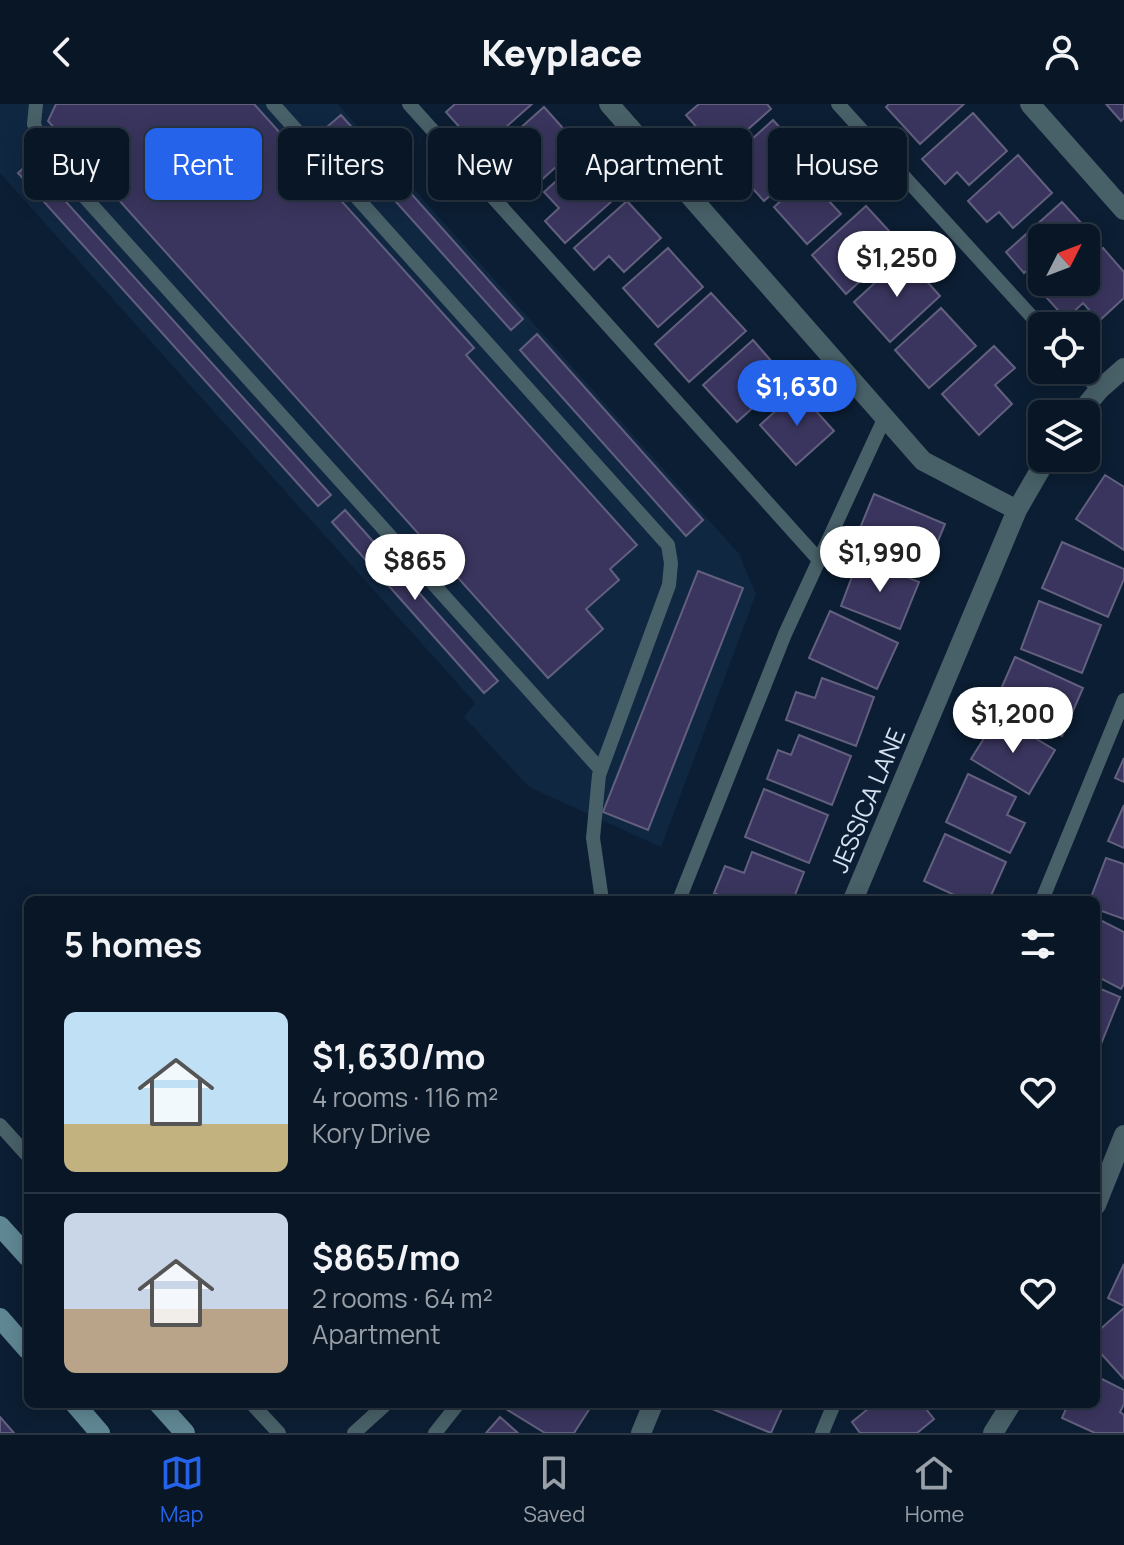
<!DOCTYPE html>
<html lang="en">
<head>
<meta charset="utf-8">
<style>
	:root { --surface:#091626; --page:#172332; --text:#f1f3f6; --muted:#999fa7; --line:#293543; --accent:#2563eb }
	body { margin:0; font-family:Manrope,sans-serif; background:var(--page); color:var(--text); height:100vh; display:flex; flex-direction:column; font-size:30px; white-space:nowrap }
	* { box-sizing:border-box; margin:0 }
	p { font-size:26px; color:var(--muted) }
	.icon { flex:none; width:44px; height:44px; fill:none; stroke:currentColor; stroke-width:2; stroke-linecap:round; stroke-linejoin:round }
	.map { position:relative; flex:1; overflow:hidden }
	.side { position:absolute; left:24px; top:792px; width:1076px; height:512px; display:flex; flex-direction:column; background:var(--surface); border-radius:12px; box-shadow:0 4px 20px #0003,0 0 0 2px var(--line) }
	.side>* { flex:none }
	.banner { position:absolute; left:24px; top:24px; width:1076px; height:72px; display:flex; gap:16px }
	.needle { width:52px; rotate:48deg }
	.tools { position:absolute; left:1028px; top:120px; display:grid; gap:16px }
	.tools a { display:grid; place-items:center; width:72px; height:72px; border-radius:12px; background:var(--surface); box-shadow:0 4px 20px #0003,0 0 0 2px var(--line); font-size:40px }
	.price { position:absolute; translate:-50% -68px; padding:0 18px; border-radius:28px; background:#fff; color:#222; font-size:26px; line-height:52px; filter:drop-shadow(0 2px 4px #0008) }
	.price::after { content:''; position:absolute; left:50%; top:48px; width:24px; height:18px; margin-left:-12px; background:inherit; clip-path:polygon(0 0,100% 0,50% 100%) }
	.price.current { background:var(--accent); color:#fff }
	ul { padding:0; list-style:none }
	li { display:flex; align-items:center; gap:24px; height:200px; padding:0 40px }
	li+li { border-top:2px solid var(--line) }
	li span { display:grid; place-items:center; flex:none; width:224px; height:160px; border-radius:12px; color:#555 }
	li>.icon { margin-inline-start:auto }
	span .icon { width:96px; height:96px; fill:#fffc; stroke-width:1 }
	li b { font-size:34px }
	h2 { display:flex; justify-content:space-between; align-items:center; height:96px; padding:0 40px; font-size:34px }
	.chip { padding:0 28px; border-radius:12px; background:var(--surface); box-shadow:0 4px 20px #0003,0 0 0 2px var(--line); font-size:28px; line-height:72px }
	.chip.current { background:var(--accent); color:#fff }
	header { display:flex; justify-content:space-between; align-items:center; height:104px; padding:0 40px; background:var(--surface); font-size:36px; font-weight:800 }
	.dock { display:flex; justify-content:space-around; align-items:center; height:112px; border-top:2px solid var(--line); background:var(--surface); font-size:22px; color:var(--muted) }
	.dock a { display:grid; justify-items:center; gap:4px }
	.dock .current { color:var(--accent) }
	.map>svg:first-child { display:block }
</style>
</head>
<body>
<header><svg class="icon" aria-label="back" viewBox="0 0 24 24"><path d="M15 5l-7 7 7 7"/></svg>Keyplace<svg class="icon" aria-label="person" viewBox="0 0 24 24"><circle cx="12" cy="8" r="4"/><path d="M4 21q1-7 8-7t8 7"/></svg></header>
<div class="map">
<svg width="1124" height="1329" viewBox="0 0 1124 1329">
	<rect width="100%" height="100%" fill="#0c1e33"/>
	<path fill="#102742" d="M 0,0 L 338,0 L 739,450 L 756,490 L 661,743 L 529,683 L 464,613 L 475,599 L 0,69 Z"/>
	<path fill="#3a355e" stroke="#63607f" stroke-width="2" d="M 56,0 L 254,0 L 474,244 L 466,251 L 637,441 L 610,465 L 619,476 L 586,505 L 603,525 L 548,574 L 48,17 Z
		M 455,0 L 532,0 L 480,46 L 446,8 Z
		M 699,0 L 767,0 L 771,5 L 720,50 L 686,11 Z
		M 889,0 L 964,0 L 920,40 L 886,3 Z
		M 1106,0 L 1124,0 L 1124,14 L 1121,17 Z
		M 544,3 L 579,42 L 526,90 L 490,51 Z
		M 973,9 L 1007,47 L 969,81 L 957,68 L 945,80 L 922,55 Z
		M 341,11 L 523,215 L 511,226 L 328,22 Z
		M 773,16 L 809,56 L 764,97 L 728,57 Z
		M 586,50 L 621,89 L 565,139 L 545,117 L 559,104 L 544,88 Z
		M 1018,51 L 1052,89 L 1013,124 L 999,108 L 987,118 L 968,97 Z
		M 30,58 L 331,391 L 318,402 L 18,69 Z
		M 822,60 L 843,83 L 828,96 L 841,110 L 807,140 L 774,103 Z
		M 627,97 L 661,134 L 624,168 L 609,152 L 594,166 L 574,144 Z
		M 1062,98 L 1095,134 L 1086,143 L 1086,134 L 1042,134 L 1042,153 L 1024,169 L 1006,148 Z
		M 866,102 L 901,140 L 846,190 L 812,151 Z
		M 668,144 L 703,183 L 658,223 L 623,184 Z
		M 1103,144 L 1124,168 L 1124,194 L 1099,217 L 1083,199 L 1066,215 L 1047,194 L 1065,178 L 1086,178 L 1086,159 Z
		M 904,152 L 940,192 L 890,238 L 854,198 Z
		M 711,189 L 746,227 L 689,278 L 655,240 Z
		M 941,204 L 976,242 L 929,284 L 895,246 Z
		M 537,230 L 703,416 L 686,432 L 520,246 Z
		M 753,236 L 786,274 L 737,318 L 703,281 Z
		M 994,242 L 1015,264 L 995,281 L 1012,300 L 979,331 L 942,290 Z
		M 798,287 L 834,327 L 796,361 L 760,321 Z
		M 1105,371 L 1124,383 L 1124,446 L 1076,415 Z
		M 874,390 L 945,420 L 925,469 L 854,439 Z
		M 345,406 L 498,577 L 484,589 L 332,418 Z
		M 1062,438 L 1124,465 L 1124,475 L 1108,513 L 1042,484 Z
		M 859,454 L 919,478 L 900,525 L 841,502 Z
		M 698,467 L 743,484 L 648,726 L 603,708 Z
		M 1039,497 L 1101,521 L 1082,569 L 1021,545 Z
		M 830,507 L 898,539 L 877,585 L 809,554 Z
		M 1015,553 L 1083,584 L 1062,632 L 994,601 Z
		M 822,574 L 874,593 L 856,642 L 786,616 L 796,588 L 815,594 Z
		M 998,612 L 1055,646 L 1029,690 L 971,655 Z
		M 799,631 L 851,652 L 832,701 L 767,675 L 778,646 L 791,651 Z
		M 1124,654 L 1124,678 L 1115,674 Z
		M 968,670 L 1016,693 L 1007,711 L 1025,719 L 1010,749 L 946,718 Z
		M 764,685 L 828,711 L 809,759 L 745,733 Z
		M 1124,701 L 1124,744 L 1108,737 Z
		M 945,730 L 1006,758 L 989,796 L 965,796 L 924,777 Z
		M 752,748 L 804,768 L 793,796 L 731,796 L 714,789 L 725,762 L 744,769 Z
		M 1106,754 L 1124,760 L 1124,815 L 1096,805 L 1096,796 L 1090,796 Z
		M 1096,814 L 1124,828 L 1124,880 L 1121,885 L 1096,872 Z
		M 1096,883 L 1120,893 L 1101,940 L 1096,938 Z
		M 1124,1160 L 1124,1202 L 1108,1194 Z
		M 1124,1204 L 1124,1275 L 1096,1244 L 1096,1229 Z
		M 1096,1272 L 1124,1286 L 1124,1300 L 1120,1308 L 1124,1311 L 1124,1329 L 1095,1329 L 1062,1314 L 1068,1300 L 1096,1300 Z
		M 509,1300 L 590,1300 L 592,1301 L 574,1329 L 545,1329 L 506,1305 Z
		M 714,1300 L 784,1300 L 771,1329 L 712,1305 Z
		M 874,1300 L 922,1300 L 934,1315 L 917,1329 L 860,1329 L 852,1318 Z
		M 0,1313 L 14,1329 L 0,1329 Z
		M 500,1313 L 518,1329 L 486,1329 Z"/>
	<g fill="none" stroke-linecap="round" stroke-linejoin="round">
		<path stroke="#486068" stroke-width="14" d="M 36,0 L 34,20 L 45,49 L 600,665
			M 273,0 L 668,441 L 671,459 L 669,481 L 599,671 L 593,734 L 602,796
			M 409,0 L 819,456
			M 838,0 L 1042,224
			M 1081,266 L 1099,286
			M 679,796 L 785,530 L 885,313
			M 1042,796 L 1124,596
			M 0,1021 L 28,1052
			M 252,1300 L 279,1329
			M 354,1329 L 386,1300
			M 435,1329 L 458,1300
			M 822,1329 L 834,1300"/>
		<path stroke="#486068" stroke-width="20" d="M 609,0 L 923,357 L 1017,406
			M 1030,0 L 1124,106
			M 1079,310 L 1099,286 L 1124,264
			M 853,796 L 1017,406 L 1047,354
			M 1096,1101 L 1124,1031
			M 641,1329 L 653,1300
			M 993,1329 L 1011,1300"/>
		<path stroke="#5f8793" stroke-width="20" d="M 0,1122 L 28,1153
			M 0,1214 L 28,1246
			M 75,1300 L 100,1329
			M 159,1300 L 185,1329"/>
	</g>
	<g text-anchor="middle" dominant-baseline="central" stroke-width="6" stroke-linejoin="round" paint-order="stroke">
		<g font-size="24" fill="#d6e2f1" stroke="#0c1e33">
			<text transform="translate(867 696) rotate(-67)">JESSICA LANE</text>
		</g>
	</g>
</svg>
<div class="tools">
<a><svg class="needle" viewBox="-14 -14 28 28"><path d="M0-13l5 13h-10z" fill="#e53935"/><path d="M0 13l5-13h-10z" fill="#999fa7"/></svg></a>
<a><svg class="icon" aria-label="locate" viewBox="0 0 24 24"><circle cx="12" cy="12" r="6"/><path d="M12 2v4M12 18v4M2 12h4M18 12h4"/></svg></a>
<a><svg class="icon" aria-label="layers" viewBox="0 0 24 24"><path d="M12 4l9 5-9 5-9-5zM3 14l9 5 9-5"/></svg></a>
</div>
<b class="price" style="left:897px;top:195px">$1,250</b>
<b class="price current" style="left:797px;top:324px">$1,630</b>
<b class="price" style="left:880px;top:490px">$1,990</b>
<b class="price" style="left:415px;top:498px">$865</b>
<b class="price" style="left:1013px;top:651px">$1,200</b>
<div class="banner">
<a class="chip">Buy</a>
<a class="chip current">Rent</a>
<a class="chip">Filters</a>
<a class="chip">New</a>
<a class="chip">Apartment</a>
<a class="chip">House</a>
</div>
<section class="side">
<h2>5 homes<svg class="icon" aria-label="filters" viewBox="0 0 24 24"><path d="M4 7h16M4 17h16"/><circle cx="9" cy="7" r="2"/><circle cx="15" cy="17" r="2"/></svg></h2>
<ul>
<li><span style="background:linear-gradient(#bfe0f5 70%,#c2b280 0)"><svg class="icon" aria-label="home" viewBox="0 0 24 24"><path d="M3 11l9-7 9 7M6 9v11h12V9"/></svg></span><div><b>$1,630/mo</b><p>4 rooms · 116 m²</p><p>Kory Drive</p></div><svg class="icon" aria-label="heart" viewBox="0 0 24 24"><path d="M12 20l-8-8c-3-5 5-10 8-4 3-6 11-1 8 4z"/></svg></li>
<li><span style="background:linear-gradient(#c9d6e8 60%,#b9a48a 0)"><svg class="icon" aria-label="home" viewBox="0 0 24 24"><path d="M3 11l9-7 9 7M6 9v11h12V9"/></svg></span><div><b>$865/mo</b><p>2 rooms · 64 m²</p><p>Apartment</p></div><svg class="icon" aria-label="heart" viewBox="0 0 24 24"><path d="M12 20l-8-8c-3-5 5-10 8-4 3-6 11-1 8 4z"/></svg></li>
</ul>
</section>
</div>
<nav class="dock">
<a class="current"><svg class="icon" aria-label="map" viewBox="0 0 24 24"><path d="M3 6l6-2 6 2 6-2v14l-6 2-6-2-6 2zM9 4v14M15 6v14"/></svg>Map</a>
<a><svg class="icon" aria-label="saved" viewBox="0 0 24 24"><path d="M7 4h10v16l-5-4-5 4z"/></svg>Saved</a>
<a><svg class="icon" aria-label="home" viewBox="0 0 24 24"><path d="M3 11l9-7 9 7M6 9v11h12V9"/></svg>Home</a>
</nav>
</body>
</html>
